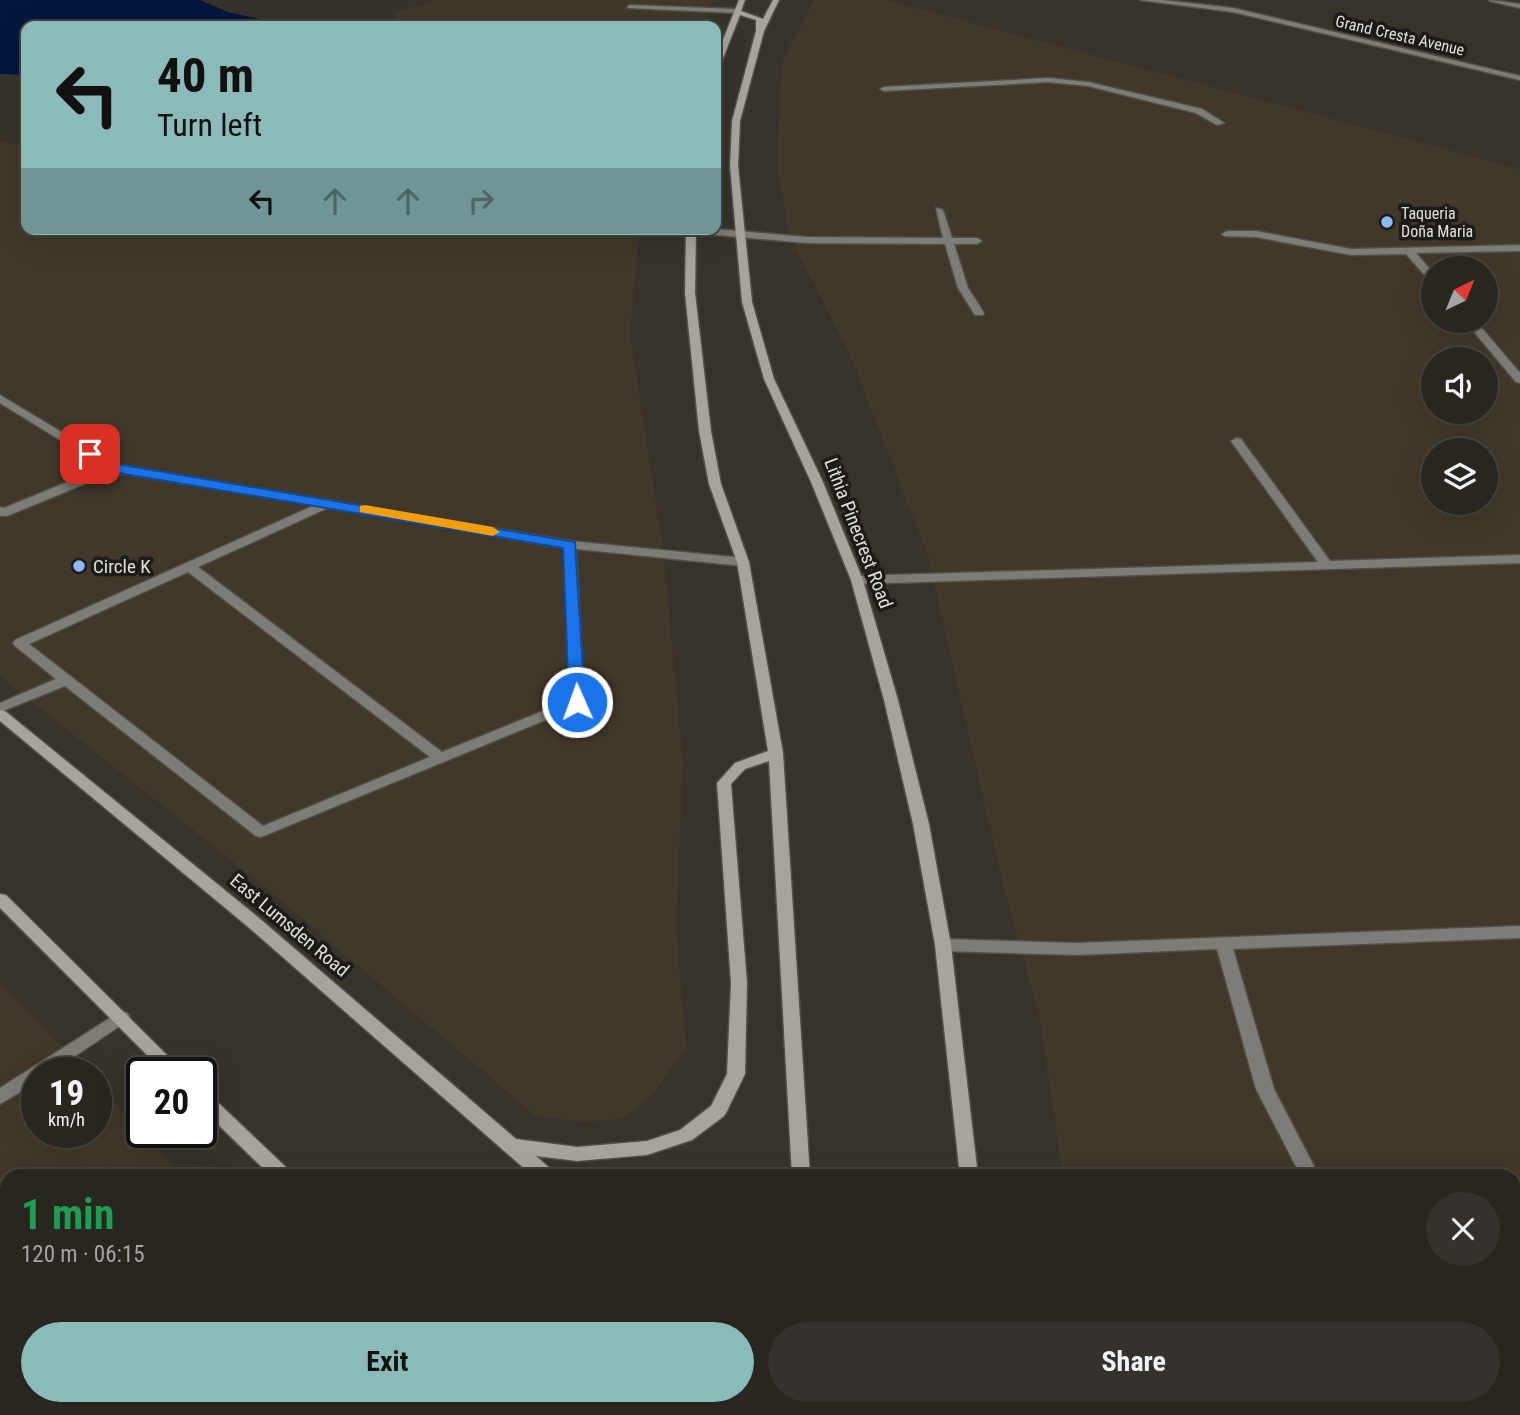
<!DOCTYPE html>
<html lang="en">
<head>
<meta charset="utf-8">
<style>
	:root { --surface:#292620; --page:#35322d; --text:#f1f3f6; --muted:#a5a5a5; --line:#45433e; --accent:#8bbbb9 }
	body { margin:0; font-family:"Roboto Condensed",sans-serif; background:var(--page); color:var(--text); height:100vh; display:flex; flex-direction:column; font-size:26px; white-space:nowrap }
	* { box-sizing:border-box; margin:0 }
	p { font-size:23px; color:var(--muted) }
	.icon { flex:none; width:38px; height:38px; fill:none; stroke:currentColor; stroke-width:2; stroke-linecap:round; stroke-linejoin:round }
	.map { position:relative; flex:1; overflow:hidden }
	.details { position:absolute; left:0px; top:1169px; width:1521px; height:247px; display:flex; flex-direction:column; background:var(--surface); border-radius:21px 21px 0 0; box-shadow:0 7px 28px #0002,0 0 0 2px var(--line) }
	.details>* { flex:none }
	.banner { position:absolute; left:21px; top:21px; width:700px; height:214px; border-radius:14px; box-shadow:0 7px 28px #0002,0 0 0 2px var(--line); background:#8bbbb9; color:#111; overflow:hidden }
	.needle { width:46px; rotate:43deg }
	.tools { position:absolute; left:1421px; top:256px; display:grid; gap:14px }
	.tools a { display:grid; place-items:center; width:77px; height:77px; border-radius:50%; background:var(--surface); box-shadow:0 7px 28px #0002,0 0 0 2px var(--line); font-size:35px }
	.speed { position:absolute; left:21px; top:1057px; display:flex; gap:14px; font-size:35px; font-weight:700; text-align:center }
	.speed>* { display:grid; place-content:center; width:91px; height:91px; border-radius:50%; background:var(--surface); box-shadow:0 7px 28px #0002,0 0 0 2px var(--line); line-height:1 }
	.speed small { font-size:18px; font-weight:400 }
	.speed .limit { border:4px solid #111; border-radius:10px; background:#fff; color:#111 }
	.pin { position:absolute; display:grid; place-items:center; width:60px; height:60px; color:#fff; margin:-30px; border-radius:14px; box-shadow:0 4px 10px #0006 }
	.me { position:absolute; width:77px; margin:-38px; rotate:358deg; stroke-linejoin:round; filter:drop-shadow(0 0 5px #0008) }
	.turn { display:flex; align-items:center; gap:24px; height:147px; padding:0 21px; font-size:32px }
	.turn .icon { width:91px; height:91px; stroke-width:2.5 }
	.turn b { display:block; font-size:49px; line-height:60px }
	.lanes { display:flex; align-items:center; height:66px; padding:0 21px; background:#0003; justify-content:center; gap:35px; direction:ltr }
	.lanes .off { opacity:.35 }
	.round { display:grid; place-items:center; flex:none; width:74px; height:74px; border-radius:37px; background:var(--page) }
	.headline { display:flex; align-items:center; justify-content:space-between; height:119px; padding:0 21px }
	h1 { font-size:42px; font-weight:700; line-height:52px; color:#1e9e55 }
	.primary-button { display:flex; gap:14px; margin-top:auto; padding:14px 21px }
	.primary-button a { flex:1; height:80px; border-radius:42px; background:var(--accent); color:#111; font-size:28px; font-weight:700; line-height:80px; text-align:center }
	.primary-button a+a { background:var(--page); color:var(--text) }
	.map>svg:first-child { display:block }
	.built { fill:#40382a; fill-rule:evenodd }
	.water { fill:#01173c }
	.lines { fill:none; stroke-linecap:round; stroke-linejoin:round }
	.service-casing { stroke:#524f47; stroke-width:3 }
	.minor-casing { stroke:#524f47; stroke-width:3 }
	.secondary-casing { stroke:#524f47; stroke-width:3 }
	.service { fill:#7e7c77; fill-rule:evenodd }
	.minor { fill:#7e7c77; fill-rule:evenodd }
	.secondary { fill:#a8a49d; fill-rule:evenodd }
	.route { fill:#1a73e8; stroke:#114b97; stroke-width:2 }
	.slow { fill:#f59e0b }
	.poi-dot { fill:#8cb9fc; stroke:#1d1b17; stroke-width:2.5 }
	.labels { text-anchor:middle; stroke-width:7; stroke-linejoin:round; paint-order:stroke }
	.far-street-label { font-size:16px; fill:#e1dfd9; stroke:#1d1b17 }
	.far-poi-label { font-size:16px; fill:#e1dfd9; stroke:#1d1b17; text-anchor:start }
	.street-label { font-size:19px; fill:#e1dfd9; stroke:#1d1b17 }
	.poi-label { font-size:19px; fill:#e1dfd9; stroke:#1d1b17; text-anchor:start }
</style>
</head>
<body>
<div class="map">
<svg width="1520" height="1415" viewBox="0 0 1520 1415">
	<rect width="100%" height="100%" fill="#37332b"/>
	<!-- built -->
	<path class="built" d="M 438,0 L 714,0 L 701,26 L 394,26 L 397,12 Z
		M 814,0 L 886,0 L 1520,169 L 1520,1415 L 1088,1415 L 1088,1409 L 1514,1409 L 1514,1176 L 1063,1176 L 1040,1020 L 1002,881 L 927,553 L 849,352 L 789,236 L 777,166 L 782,62 ZM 1433,268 L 1486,268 L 1486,320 L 1433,320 ZM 1433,359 L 1486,359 L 1486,411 L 1433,411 ZM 1433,450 L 1486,450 L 1486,502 L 1433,502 Z
		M 0,142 L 26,146 L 26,229 L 639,229 L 630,334 L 663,549 L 683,762 L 676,924 L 686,1048 L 646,1103 L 620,1119 L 586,1122 L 536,1116 L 266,888 L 0,676 Z
		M 0,983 L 86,1073 L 37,1073 L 37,1132 L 96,1132 L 96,1084 L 185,1176 L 7,1176 L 7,1409 L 407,1409 L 413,1415 L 0,1415 Z"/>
	<!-- water -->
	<path class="water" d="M 0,0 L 200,0 L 228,12 L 292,26 L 26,26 L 26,75 L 3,74 L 0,74 Z"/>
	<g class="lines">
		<defs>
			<path id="service" d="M 1489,0 L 1520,4 L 1520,8 L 1490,1 Z
				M 629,5 L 736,9 L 739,11 L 736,13 L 627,8 Z
				M 1048,78 L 1088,82 L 1202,109 L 1224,123 L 1217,125 L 1196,113 L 1088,86 L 1048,82 L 884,91 L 880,89 L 884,87 Z
				M 936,208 L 943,210 L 952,238 L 977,238 L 982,241 L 977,244 L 954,244 L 968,288 L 984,313 L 983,315 L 975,315 L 958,288 L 945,244 L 806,243 L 683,232 L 679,229 L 716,229 L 806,237 L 943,238 Z
				M 1227,231 L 1256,231 L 1351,249 L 1520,245 L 1520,251 L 1416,253 L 1433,273 L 1433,282 L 1430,281 L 1406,254 L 1351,255 L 1256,237 L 1224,236 L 1222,234 Z
				M 1464,320 L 1475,320 L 1520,373 L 1520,383 L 1516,382 Z
				M 0,395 L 116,465 L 570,541 L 743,558 L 749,562 L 743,566 L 576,549 L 584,702 L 582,705 L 261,837 L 256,836 L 65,686 L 0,712 L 0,703 L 56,679 L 15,646 L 13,643 L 15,640 L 315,505 L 114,472 L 7,516 L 0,516 L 0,507 L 4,508 L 104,467 L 0,403 ZM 330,507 L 564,548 L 570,700 L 442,752 L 198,567 ZM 188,572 L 430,757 L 263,826 L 29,644 Z
				M 1237,438 L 1241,439 L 1330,561 L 1520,555 L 1520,563 L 857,584 L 851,580 L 857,576 L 1318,562 L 1231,441 Z
				M 1520,926 L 1520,938 L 1233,949 L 1274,1089 L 1319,1176 L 1301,1176 L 1256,1089 L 1217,949 L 1077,955 L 943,951 L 937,949 L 935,945 L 937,941 L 943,939 L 1077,943 Z
				M 121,1011 L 127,1013 L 130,1017 L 127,1021 L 50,1073 L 37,1073 L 37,1082 L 0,1104 L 0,1088 Z
				M 0,1269 L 7,1271 L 7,1293 L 0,1291 Z
				M 7,1309 L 7,1329 L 0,1332 L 0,1312 Z
				M 1514,1365 L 1520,1367 L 1520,1387 L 1514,1385 Z
				M 104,1409 L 129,1409 L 132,1415 L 107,1415 Z"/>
			<path id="minor" d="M 1140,0 L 1162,0 L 1233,8 L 1520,76 L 1520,80 L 1233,12 Z"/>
			<path id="secondary" d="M 739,0 L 745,0 L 741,11 L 763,19 L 773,0 L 779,0 L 764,31 L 740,121 L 738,166 L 752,302 L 774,379 L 823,482 L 863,580 L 898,700 L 929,824 L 951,945 L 978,1176 L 960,1176 L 935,945 L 913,824 L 884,700 L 851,580 L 811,482 L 764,379 L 742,302 L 730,166 L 732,121 L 756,31 L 756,20 L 740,15 L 720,66 L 716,68 L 716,57 Z
				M 686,229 L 696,229 L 695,293 L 711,431 L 721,484 L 749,562 L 783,753 L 810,1176 L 792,1176 L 769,761 L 745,769 L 731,784 L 747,983 L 745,1074 L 727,1111 L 724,1116 L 692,1140 L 647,1155 L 577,1161 L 536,1156 L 553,1171 L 555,1176 L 533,1176 L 247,926 L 0,721 L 0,710 L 5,711 L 259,918 L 516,1139 L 577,1147 L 647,1141 L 680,1130 L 711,1106 L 727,1074 L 731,983 L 717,783 L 735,763 L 768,751 L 737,562 L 709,484 L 699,431 L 685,293 Z
				M 0,894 L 6,895 L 185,1073 L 165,1073 L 0,908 Z
				M 201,1090 L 207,1092 L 290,1171 L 292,1176 L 271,1176 L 201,1108 Z
				M 537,1409 L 563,1409 L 566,1415 L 540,1415 Z
				M 805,1409 L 832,1409 L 835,1415 L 808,1415 Z
				M 975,1409 L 995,1409 L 996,1415 L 974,1415 Z"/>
		</defs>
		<!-- service casing -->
		<use href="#service" class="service-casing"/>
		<!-- minor casing -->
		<use href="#minor" class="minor-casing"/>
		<!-- secondary casing -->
		<use href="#secondary" class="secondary-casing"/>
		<!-- service -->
		<use href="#service" class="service"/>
		<!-- minor -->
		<use href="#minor" class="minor"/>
		<!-- secondary -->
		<use href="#secondary" class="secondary"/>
	</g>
	<!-- route -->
	<path class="route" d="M 86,451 L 95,451 L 117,464 L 575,542 L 585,702 L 577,707 L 569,702 L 563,548 L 113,472 L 86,457 Z"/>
	<!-- slow -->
	<path class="slow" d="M 365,505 L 493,527 L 500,532 L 493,536 L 360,512 L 360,506 Z"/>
	<!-- markers -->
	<g class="poi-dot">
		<circle cx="1387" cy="222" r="7"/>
		<circle cx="79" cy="566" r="7"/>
	</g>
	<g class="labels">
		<!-- far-street labels -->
		<g class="far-street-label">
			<text transform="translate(1400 35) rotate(13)" y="6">Grand Cresta Avenue</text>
		</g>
		<!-- far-poi labels -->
		<g class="far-poi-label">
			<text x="1401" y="219">Taqueria<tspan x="1401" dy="18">Doña Maria</tspan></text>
		</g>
		<!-- street labels -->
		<g class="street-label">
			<text transform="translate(859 533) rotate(69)" y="7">Lithia Pinecrest Road</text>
			<text transform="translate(290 925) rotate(40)" y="7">East Lumsden Road</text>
		</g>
		<!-- poi labels -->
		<g class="poi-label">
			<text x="93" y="573">Circle K</text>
		</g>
	</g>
</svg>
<div class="tools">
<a><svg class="needle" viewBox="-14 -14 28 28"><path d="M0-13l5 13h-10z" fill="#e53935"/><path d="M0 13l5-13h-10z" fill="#a5a5a5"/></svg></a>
<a><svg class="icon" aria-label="sound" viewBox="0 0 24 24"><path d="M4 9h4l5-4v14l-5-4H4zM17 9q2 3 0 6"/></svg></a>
<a><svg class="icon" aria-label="layers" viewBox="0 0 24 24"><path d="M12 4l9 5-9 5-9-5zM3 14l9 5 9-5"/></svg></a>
</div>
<div class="speed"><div>19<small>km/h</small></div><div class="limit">20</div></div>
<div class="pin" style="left:90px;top:454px;background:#d93025"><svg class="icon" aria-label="arrive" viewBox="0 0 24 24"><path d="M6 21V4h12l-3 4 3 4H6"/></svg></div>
<svg class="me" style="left:577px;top:702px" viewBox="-20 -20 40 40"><circle r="17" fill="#1a73e8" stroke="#fff" stroke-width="3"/><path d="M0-11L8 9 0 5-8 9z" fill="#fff"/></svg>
<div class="banner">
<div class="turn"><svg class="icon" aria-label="left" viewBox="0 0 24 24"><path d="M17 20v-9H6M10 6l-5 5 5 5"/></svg><div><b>40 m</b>Turn left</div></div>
<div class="lanes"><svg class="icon" aria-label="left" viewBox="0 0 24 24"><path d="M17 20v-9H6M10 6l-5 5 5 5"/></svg><svg class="icon off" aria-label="ahead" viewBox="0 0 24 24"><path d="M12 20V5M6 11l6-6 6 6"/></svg><svg class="icon off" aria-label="ahead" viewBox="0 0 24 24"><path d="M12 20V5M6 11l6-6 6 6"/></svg><svg class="icon off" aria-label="right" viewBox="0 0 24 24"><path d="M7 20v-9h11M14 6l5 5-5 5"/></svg></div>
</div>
<section class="details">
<div class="headline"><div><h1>1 min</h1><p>120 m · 06:15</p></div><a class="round"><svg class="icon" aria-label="close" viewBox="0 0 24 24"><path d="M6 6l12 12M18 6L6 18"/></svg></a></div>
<div class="primary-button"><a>Exit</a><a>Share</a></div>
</section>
</div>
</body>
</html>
